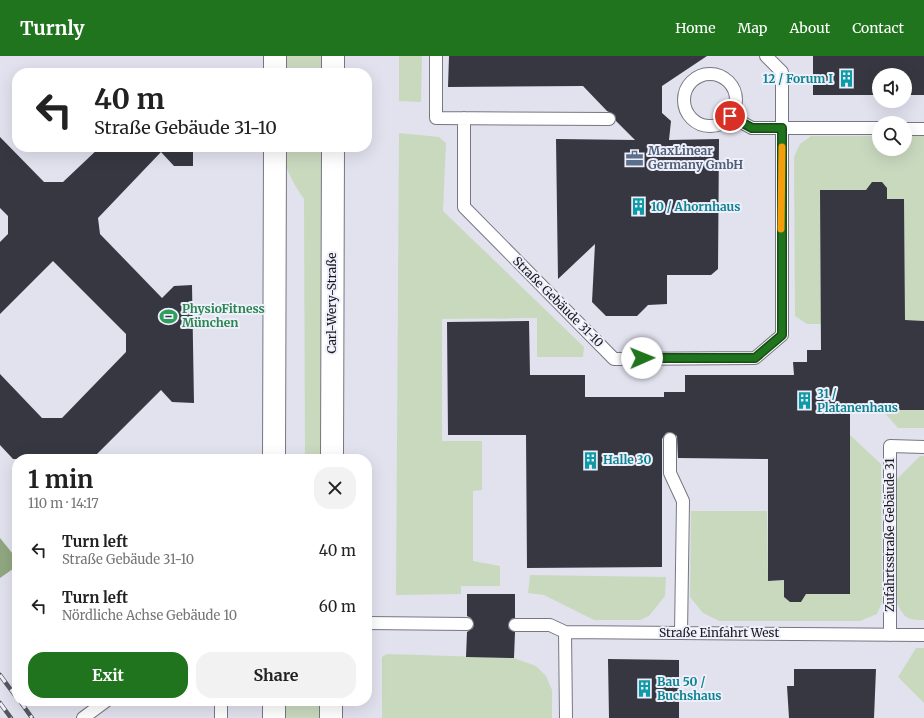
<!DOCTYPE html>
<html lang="en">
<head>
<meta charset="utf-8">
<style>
	:root { --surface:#fff; --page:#f2f2f2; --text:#222; --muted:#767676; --accent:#20741e }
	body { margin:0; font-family:Merriweather,serif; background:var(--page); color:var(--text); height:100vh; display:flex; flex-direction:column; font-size:15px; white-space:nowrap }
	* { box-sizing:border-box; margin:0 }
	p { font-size:13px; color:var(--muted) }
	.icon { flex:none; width:22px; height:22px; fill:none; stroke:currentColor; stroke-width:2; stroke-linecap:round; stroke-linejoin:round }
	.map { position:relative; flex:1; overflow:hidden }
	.panel { position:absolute; left:12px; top:398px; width:360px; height:252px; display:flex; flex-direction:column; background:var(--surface); border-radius:16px; box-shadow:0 4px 16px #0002 }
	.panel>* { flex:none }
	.top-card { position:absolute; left:12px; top:12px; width:360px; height:84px; border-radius:16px; box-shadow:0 4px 16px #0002; background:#fff; color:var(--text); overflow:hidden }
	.fabs { position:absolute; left:872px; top:12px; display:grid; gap:8px }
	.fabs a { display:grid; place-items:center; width:40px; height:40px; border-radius:50%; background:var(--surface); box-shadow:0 4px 16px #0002; font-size:20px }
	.pin { position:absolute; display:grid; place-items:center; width:34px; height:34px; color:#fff; margin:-17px; border:2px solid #fff; border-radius:50%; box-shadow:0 1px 4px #0007 }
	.me { position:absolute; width:44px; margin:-22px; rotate:89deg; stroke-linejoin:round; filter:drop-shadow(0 0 3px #0008) }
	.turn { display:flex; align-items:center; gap:14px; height:84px; padding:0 16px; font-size:18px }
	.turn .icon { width:52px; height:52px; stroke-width:2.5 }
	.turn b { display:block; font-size:28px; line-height:34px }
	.round { display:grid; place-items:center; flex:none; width:42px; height:42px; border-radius:16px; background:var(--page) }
	.overview { display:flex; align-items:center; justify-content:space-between; height:68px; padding:0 16px }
	h1 { font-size:24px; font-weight:700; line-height:30px }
	.cta { display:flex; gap:8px; margin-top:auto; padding:8px 16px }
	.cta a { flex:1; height:46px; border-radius:16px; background:var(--accent); color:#fff; font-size:16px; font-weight:700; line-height:46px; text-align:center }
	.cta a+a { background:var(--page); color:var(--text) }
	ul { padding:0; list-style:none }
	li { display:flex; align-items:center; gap:12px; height:56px; padding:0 16px }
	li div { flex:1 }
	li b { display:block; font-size:15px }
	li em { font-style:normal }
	header { display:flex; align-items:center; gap:24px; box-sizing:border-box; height:56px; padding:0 20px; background:var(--accent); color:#fff }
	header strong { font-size:19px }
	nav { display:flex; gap:22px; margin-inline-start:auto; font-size:14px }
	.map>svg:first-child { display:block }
	.green { fill:#c9d9be }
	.forest { fill:#90a780 }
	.building { fill:#363740 }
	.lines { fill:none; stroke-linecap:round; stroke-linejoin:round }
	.lane-casing { stroke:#767781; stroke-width:14 }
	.secondary-casing { stroke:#767781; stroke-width:24 }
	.lane { stroke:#fff; stroke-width:12 }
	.secondary { stroke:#fff; stroke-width:22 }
	.rail-casing { stroke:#57585e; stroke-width:4.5 }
	.rail { stroke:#eeeffb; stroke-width:3; stroke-dasharray:9; stroke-linecap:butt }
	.route-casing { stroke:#154b14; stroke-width:10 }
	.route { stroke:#20741e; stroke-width:7 }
	.slow { stroke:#f59e0b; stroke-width:7 }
	.labels { text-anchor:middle; stroke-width:4; stroke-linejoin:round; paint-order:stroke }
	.culture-label { font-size:12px; font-weight:bold; fill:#0d838f; stroke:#eeeffb; text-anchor:start }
	.service-label { font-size:12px; font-weight:bold; fill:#4e5e75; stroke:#eeeffb; text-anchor:start }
	.street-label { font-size:12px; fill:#19191d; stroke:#eeeffb }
	.leisure-label { font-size:12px; font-weight:bold; fill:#27864d; stroke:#eeeffb; text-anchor:start }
</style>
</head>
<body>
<header>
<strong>Turnly</strong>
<nav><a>Home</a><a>Map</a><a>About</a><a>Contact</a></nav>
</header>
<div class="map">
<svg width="924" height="662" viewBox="0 0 924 662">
	<rect width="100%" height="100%" fill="#e1e2ee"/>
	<!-- green -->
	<path class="green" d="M 283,0 L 325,0 L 325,17 L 283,17 Z
		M 399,0 L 422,0 L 421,46 L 399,45 Z
		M 399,77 L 439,81 L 446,87 L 443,155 L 584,291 L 583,301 L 537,301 L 537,262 L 442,263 L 442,385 L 482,385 L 482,434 L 473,435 L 473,505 L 500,510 L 500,530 L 461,530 L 461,538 L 396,539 Z
		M 811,80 L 879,80 L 879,93 L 905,93 L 905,80 L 924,80 L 924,265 L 905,264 L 904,144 L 887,143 L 887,132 L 872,127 L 866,134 L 820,134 L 821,268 L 807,268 L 795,260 L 794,101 L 800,88 Z
		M 283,91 L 325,91 L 325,403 L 305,403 L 304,143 C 293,127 283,111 283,91 Z
		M 882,354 L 924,354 L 924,372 L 898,372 Z
		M 850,379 L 881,408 L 882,546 L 877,558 L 860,565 L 719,565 L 703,557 L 690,541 L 691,455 L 767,455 L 768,525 L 784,524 L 784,541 L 790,546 L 801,546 L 806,538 L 850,538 Z
		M 920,400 L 924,400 L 924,564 C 907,564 904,562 897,547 L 897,423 Z
		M 530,519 L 666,521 L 665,540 L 649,560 L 640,564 L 594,564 L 544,539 L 528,537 Z
		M 916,592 L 924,592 L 924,647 L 898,621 Z
		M 387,598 L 514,602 L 536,610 L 546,620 L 552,634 L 552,662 L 382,662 L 382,601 Z
		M 283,645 L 324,645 L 324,662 L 283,662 Z"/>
	<!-- forest -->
	<path class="forest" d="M 0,482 L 17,503 L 17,510 L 0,522 Z"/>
	<!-- building -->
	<path class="building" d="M 449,0 L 707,0 L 662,30 L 662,57 L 671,65 L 669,84 L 719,83 L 718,213 L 711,219 L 667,219 L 667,248 L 648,249 L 637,260 L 606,260 L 592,246 L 595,188 L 558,223 L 556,83 L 635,84 L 616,65 L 615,59 L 607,55 L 583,30 L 448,31 Z
		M 813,0 L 924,0 L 924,39 L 905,39 L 905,19 L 879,19 L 879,39 L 813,39 Z
		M 0,81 L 44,126 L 63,126 L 100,91 L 193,91 L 193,110 L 174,110 L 161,96 L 98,162 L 100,178 L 162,242 L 174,230 L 192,229 L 194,347 L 172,346 L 161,334 L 92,403 L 13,403 L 0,389 L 0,318 L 42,362 L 62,362 L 126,296 L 126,278 L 53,205 L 0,258 L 0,186 L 8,178 L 8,160 L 0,152 Z
		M 872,126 L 882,126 L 887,132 L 887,143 L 904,143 L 905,264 L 924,265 L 924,354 L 850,354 L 850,538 L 806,538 L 801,546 L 790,546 L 784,541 L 784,524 L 768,525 L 768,403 L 678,402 L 677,380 L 670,376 L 666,377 L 662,383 L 662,511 L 527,512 L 526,379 L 448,379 L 447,266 L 529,265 L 530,319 L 585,319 L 585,341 L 664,341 L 664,336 L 685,336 L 685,319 L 794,319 L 793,306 L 807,306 L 807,294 L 821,294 L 820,134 L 866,134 Z
		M 467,538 L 515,538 L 515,562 L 511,563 L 508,569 L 509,573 L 515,576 L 514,602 L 466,601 L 467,576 L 473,572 L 474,568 L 471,562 L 467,560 Z
		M 608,603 L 679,604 L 679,662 L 609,662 Z
		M 794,613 L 876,613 L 874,662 L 789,662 L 787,630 L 794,630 Z"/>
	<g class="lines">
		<defs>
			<path id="lane" d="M 436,0 L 436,62 L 609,63
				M684 44a26 26 0 1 1 52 0a26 26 0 1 1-52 0Z
				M 730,60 L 752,72 L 879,72
				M 464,62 L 464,151 L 614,303 L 755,302 L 782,279 L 782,16 L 766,0
				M 905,73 L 924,73
				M 670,383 L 670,417 L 683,445 L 681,577
				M 367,567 L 467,568
				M 515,569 L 550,569 L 565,576 L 924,579
				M 565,576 L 566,662
				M 890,579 L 890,390 L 924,391
				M 221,645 L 221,662
				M 83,662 L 106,645"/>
			<path id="secondary" d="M 275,17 L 275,0
				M 333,17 L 333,0
				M 274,403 L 275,91
				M 332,403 L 333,91
				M 274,662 L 274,645
				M 331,662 L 331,645"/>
		</defs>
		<!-- lane casing -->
		<use href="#lane" class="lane-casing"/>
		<!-- secondary casing -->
		<use href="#secondary" class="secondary-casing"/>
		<!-- lane -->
		<use href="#lane" class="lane"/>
		<!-- secondary -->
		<use href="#secondary" class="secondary"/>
		<defs>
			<path id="rail" d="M 0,619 L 17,642
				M 20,645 L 32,662
				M 0,647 L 11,662"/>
		</defs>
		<!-- rail casing -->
		<use href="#rail" class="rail-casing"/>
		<!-- rail -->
		<use href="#rail" class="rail"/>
	</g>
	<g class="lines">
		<defs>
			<path id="route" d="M 642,302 L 755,302 L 782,279 L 782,72 L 752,72 L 730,60"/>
		</defs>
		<!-- route casing -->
		<use href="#route" class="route-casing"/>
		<!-- route -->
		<use href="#route" class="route"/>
		<!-- slow -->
		<path class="slow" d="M 781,173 L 782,91"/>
	</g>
	<!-- icons -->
	<defs>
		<symbol id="building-bare" viewBox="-9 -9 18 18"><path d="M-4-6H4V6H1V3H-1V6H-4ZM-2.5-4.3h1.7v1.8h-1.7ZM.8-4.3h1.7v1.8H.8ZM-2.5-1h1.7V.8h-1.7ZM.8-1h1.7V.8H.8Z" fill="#0f9aa8" stroke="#eeeffb" stroke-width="2.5" paint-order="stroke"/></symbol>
		<symbol id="office-bare" viewBox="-9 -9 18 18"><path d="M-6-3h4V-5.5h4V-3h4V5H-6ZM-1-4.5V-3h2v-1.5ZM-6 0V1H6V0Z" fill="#5c6f8a" stroke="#eeeffb" stroke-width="2.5" paint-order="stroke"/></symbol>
		<symbol id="stadium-bare" viewBox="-9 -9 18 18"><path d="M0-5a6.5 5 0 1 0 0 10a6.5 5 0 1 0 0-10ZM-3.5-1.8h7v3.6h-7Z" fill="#2e9e5b" stroke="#eeeffb" stroke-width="2.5" paint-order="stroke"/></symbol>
	</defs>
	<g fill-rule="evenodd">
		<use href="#building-bare" x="834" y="10" width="25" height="25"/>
		<use href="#office-bare" x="622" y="90" width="25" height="25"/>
		<use href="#building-bare" x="626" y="138" width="25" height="25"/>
		<use href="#stadium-bare" x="156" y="248" width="25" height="25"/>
		<use href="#building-bare" x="792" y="332" width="25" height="25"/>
		<use href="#building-bare" x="578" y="392" width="25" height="25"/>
		<use href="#building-bare" x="632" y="620" width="25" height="25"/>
	</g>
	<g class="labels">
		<!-- culture labels -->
		<g class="culture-label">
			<text x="833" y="27" text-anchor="end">12 / Forum I</text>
			<text x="651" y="155">10 / Ahornhaus</text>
			<text x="817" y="342">31 /<tspan x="817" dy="14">Platanenhaus</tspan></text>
			<text x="603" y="408">Halle 30</text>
			<text x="657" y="630">Bau 50 /<tspan x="657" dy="14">Buchshaus</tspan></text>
		</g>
		<!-- service labels -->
		<g class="service-label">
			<text x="648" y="99">MaxLinear<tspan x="648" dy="14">Germany GmbH</tspan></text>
		</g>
		<!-- street labels -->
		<g class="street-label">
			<text transform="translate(558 246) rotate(45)" y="4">Straße Gebäude 31-10</text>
			<text transform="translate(332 247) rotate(-90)" y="4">Carl-Wery-Straße</text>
			<text transform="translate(890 479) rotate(-90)" y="4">Zufahrtsstraße Gebäude 31</text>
			<text x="719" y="581">Straße Einfahrt West</text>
		</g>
		<!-- leisure labels -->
		<g class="leisure-label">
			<text x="182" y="257">PhysioFitness<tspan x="182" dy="14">München</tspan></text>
		</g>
	</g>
</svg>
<div class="fabs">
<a><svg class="icon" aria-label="sound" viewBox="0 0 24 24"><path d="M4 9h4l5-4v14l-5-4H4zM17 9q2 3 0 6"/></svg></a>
<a><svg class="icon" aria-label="search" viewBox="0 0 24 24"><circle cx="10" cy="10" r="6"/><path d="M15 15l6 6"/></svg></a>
</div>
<div class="pin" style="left:730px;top:60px;background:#d93025"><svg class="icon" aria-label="arrive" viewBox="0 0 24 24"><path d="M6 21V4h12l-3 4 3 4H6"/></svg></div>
<svg class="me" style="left:642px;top:302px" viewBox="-20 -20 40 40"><circle r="19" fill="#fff"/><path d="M0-13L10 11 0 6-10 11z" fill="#20741e"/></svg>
<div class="top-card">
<div class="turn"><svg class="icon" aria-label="left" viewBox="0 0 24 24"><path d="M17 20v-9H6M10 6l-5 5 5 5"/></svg><div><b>40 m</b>Straße Gebäude 31-10</div></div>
</div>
<section class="panel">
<div class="overview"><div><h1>1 min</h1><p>110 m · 14:17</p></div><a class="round"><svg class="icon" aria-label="close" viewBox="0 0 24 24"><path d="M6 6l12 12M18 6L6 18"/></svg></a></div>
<ul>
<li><svg class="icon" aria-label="left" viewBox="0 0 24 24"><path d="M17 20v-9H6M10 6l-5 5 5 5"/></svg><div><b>Turn left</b><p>Straße Gebäude 31-10</p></div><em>40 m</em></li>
<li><svg class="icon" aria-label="left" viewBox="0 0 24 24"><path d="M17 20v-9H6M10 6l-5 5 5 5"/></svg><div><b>Turn left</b><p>Nördliche Achse Gebäude 10</p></div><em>60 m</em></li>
</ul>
<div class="cta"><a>Exit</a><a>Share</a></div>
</section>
</div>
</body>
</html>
